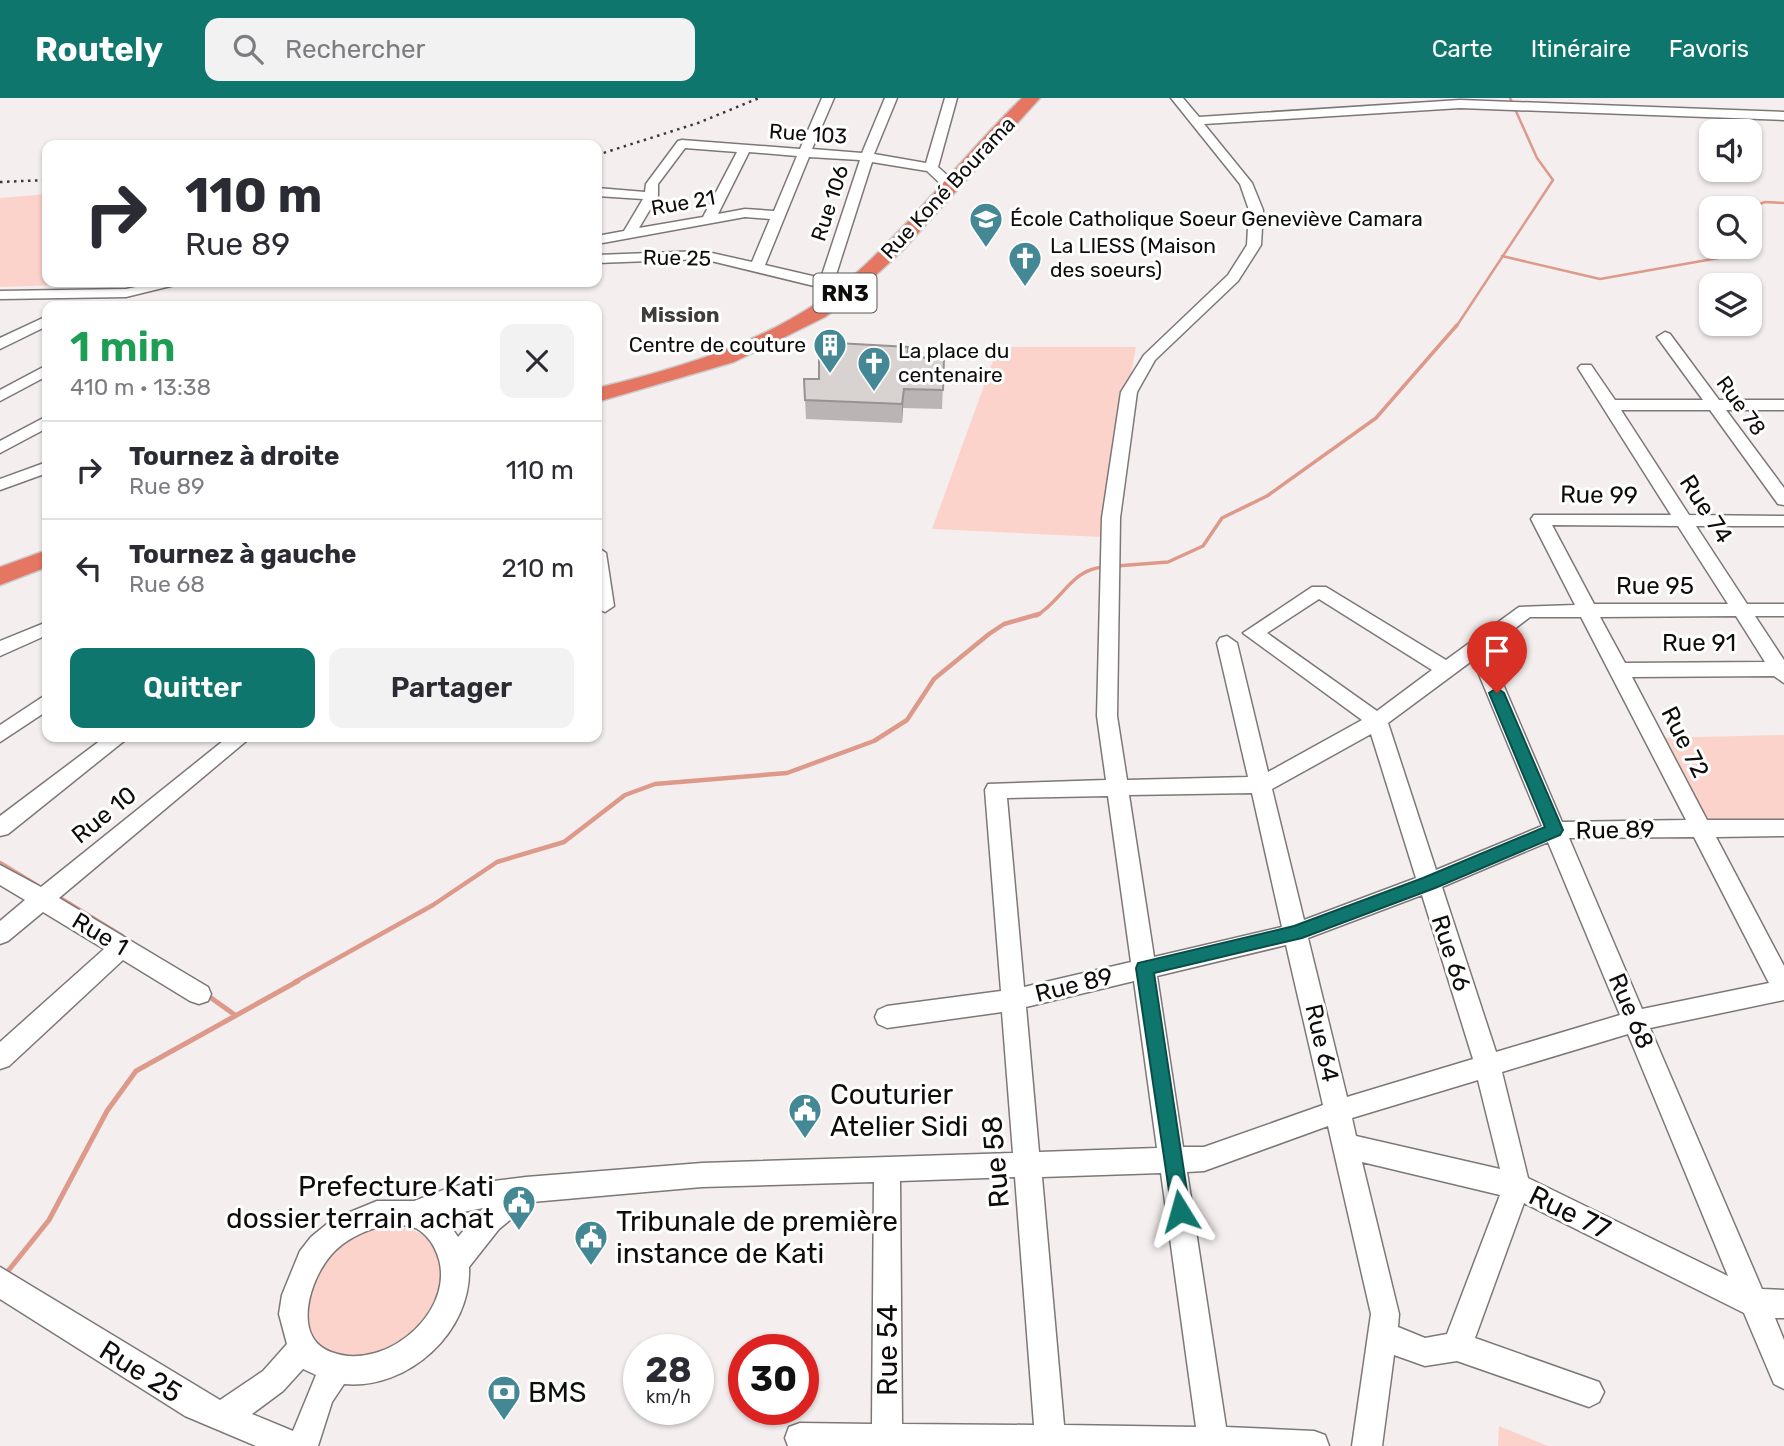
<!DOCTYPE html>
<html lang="fr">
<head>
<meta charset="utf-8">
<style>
	:root { --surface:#fff; --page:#f2f2f3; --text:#2b2b33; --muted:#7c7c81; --line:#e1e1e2; --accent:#0f766e }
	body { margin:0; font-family:Rubik,sans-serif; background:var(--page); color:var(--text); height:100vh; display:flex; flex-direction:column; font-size:26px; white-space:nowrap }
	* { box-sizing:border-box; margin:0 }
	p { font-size:23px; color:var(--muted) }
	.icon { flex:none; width:38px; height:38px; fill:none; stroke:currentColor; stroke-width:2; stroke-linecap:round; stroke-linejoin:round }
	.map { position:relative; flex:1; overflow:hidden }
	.side { position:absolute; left:42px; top:203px; width:560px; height:441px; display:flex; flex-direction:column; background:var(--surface); border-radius:14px; box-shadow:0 2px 5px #0004 }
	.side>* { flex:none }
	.hud { position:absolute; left:42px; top:42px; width:560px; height:147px; border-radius:14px; box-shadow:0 2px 5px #0004; background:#fff; color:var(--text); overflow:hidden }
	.buttons { position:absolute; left:1699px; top:21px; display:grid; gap:14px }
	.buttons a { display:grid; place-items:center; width:63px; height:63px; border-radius:14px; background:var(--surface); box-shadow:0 2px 5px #0004; font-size:35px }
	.speed { position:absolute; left:623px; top:1236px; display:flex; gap:14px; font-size:35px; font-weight:700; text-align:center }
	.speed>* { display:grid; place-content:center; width:91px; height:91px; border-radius:50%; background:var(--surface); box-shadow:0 2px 5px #0004; line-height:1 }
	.speed small { font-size:18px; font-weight:400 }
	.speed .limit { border:10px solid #d22; background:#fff; color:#111 }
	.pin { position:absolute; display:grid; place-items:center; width:60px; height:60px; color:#fff; margin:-72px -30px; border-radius:50% 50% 50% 0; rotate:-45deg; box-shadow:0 0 7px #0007 }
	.pin .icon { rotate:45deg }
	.me { position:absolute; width:77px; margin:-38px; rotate:352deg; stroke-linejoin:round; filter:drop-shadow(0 0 5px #0008) }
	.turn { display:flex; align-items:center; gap:24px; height:147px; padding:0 28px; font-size:32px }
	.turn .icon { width:91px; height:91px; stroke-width:2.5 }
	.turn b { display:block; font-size:49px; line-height:60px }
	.round { display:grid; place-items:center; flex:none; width:74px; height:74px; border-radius:14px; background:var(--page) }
	.headline { display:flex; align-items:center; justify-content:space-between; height:119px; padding:0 28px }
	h1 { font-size:42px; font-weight:600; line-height:52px; color:#1e9e55 }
	.cta { display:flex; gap:14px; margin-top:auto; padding:14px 28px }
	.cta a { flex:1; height:80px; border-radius:14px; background:var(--accent); color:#fff; font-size:28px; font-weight:600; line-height:80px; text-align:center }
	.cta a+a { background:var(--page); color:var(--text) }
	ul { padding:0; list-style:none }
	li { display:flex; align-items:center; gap:21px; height:98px; padding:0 28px; border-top:2px solid var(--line) }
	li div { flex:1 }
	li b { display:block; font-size:26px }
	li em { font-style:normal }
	header { display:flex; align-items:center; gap:42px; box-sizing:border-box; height:98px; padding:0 35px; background:var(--accent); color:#fff }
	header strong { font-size:33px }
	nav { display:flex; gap:38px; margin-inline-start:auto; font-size:24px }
	.search { width:490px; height:63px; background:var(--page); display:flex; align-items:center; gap:18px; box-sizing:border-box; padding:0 24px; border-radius:14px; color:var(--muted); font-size:26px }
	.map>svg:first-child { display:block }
	.green { fill:#fbd3ca }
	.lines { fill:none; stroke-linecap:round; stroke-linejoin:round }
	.stream-far3 { stroke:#dd998a; stroke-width:2.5 }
	.stream-far2 { stroke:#dd998a; stroke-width:3.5 }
	.stream-far1 { stroke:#dd998a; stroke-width:4.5 }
	.stream { stroke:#dd998a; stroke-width:5 }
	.minor-casing { stroke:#7d7877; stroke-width:3 }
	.highway-casing { stroke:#cacaca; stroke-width:3 }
	.minor { fill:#fff; fill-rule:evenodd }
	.highway { fill:#e57762; fill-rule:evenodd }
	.rail { stroke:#3b3938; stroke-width:2.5; stroke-dasharray:2.5 4.5; stroke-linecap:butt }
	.wall { fill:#bab5b4 }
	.shaded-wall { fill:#979392 }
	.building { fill:#d8d2d1; stroke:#979392; stroke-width:2 }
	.route { fill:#0f766e; stroke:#0a4d48; stroke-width:2 }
	.labels { text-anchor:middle; stroke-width:6; stroke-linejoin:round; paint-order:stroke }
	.far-street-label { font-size:21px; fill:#0f0d0c; stroke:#fff }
	.far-poi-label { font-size:21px; fill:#0f0d0c; stroke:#fff; text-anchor:start }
	.far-neighbourhood-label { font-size:21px; font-weight:bold; fill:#403c3b; stroke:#fff }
	.shield { fill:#fff; stroke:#575655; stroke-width:2 }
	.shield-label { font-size:23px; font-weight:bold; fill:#0f0d0c }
	.street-label { font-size:24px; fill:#0f0d0c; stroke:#fff }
	.near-poi-label { font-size:28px; fill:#0f0d0c; stroke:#fff; text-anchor:start }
	.near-street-label { font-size:28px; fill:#0f0d0c; stroke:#fff }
</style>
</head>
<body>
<header>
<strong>Routely</strong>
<div class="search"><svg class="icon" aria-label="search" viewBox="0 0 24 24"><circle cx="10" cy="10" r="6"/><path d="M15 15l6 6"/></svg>Rechercher</div>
<nav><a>Carte</a><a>Itinéraire</a><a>Favoris</a></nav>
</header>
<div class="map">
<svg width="1784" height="1348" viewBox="0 0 1784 1348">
	<rect width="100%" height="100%" fill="#f4efee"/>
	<!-- green -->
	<path class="green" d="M 47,96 L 47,184 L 144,184 L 0,189 L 0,100 Z
		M 998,249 L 1136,249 L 1101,439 L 932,431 Z
		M 1784,637 L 1784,731 L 1709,733 L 1657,640 Z
		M 387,1128 C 413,1128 445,1141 445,1171 C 445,1184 441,1198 440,1211 L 379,1263 L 323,1255 C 318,1249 310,1241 307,1233 C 303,1218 305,1204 311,1190 C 327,1153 347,1135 387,1128 Z
		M 1499,1328 L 1548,1348 L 1498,1348 Z"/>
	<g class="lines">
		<!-- stream-far3 -->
		<path class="stream-far3" d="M 1749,110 L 1765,104 L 1784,105
			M 1502,158 L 1600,181 L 1724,159 L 1730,149
			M 1456,229 L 1553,82 L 1537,60 L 1510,0"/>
		<!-- stream-far2 -->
		<path class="stream-far2" d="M 1116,468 L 1168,464 L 1203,448 L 1222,420 L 1267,398 L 1376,320 L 1457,227
			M 1036,518 C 1062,503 1071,471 1104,469"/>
		<!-- stream-far1 -->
		<path class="stream-far1" d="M 0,765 L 38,788
			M 55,797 L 122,838
			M 295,884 L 433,807 L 497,764 L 564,744 L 625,697 L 655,686 L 787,675 L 874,643 L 907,622 L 934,581 L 989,536 L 1004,526 L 1039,516"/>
		<!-- stream -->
		<path class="stream" d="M 207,897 L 235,917
			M 0,1183 L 49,1122 L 107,1013 L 136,973 L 298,883"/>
		<defs>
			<path id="minor" d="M 822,0 L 834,0 L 812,51 L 862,55 L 885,0 L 897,0 L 874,56 L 926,65 L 945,0 L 957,0 L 938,69 L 955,84 L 955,90 L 945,90 L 927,73 L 872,64 L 834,183 L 851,191 L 851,197 L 703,161 L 597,165 L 597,157 L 703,153 L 752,164 L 770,121 L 745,119 L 597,146 L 597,138 L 624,133 L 643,101 L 597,98 L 597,90 L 645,94 L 646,86 L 678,43 L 682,42 L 800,51 ZM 685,50 L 737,54 L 703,119 L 639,130 L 658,98 L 658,86 ZM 749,54 L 797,58 L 774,113 L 745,111 L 718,116 ZM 809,59 L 860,62 L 821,180 L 765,167 Z
				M 1171,0 L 1183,0 L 1199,19 L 1460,2 L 1784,14 L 1784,22 L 1460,10 L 1204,26 L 1252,85 L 1263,112 L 1261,147 L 1238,183 L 1155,262 L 1137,294 L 1120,420 L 1117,618 L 1127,682 L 1248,679 L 1217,545 L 1220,540 L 1227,538 L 1237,545 L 1268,674 L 1362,622 L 1243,535 L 1312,489 L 1326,489 L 1446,562 L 1519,509 L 1575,507 L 1531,421 L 1534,417 L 1671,417 L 1578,270 L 1581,267 L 1591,267 L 1615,302 L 1703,302 L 1657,239 L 1665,234 L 1670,236 L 1719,302 L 1784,302 L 1784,312 L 1726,312 L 1784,390 L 1784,407 L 1778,406 L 1710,312 L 1621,312 L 1689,417 L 1784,418 L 1784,428 L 1696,428 L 1747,506 L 1784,506 L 1784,518 L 1755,518 L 1784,562 L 1784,585 L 1774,578 L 1632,579 L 1707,722 L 1784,722 L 1784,738 L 1716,739 L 1784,868 L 1784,902 L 1650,930 L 1762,1191 L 1784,1192 L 1784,1220 L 1775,1220 L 1784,1242 L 1784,1291 L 1774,1286 L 1744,1215 L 1524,1105 L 1475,1240 L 1599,1284 L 1604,1294 L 1599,1304 L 1589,1309 L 1457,1263 L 1425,1268 L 1394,1257 L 1382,1348 L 1352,1348 L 1371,1216 L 1328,1028 L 1204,1073 L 1187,1074 L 1226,1329 L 1314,1333 L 1325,1337 L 1329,1348 L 788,1348 L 785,1340 L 789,1329 L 800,1325 L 872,1326 L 874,1084 L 702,1089 L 532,1104 L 499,1131 L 469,1169 C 472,1234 408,1292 344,1286 L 332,1304 L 318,1348 L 256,1348 L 185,1318 L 0,1201 L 0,1169 L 220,1302 L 263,1273 L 287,1246 L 279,1216 L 282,1197 L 300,1153 L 311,1139 L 333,1121 L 377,1103 L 414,1103 L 454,1088 L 526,1079 L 702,1065 L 1013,1055 L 1002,914 L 887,930 L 878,926 L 875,919 L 878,912 L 887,908 L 1001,893 L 985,692 L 988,686 L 1106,682 L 1097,618 L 1102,420 L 1121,294 L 1144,257 L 1228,177 L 1247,147 L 1249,112 L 1240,86 ZM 1552,427 L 1678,428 L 1728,506 L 1594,506 ZM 1319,501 L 1432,572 L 1377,613 L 1267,535 ZM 1736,518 L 1765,564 L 1625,565 L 1600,519 ZM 1530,519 L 1581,519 L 1686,722 L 1562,724 L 1488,551 ZM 1473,562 L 1542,728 L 1436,772 L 1388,625 ZM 1371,636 L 1416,780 L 1304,822 L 1272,691 ZM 1252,695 L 1282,829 L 1154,859 L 1129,697 ZM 1108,698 L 1131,864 L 1024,889 L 1007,700 ZM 1694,739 L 1769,885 L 1642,911 L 1569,740 ZM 1548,744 L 1620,917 L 1496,954 L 1442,789 ZM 1422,797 L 1473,961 L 1347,999 L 1308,840 ZM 1286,847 L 1323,1007 L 1204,1049 L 1183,1049 L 1157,878 ZM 1134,883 L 1157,1050 L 1039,1054 L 1026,909 ZM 1628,936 L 1728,1178 L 1528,1080 L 1502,974 ZM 1478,982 L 1500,1071 L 1356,1038 L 1352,1020 ZM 1362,1064 L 1500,1097 L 1447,1236 L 1425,1240 L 1398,1229 L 1399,1216 ZM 1161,1075 L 1196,1329 L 1064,1327 L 1042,1079 ZM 1015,1079 L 1034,1327 L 902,1326 L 900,1083 ZM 483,1110 L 458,1139 L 444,1118 ZM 386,1127 C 394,1128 404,1126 413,1129 C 422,1132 431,1142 435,1151 C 463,1207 388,1276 331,1254 C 291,1239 310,1181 331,1157 C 345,1141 365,1132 386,1127 ZM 303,1271 L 316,1277 L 293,1333 L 252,1316 L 283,1293 Z
				M 160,184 L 187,184 L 126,199 L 0,201 L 0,193 L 126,191 Z
				M 47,218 L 47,228 L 0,251 L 0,240 Z
				M 47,267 L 47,278 L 0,303 L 0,292 Z
				M 47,318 L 47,330 L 0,355 L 0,343 Z
				M 47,364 L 47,375 L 0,392 L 0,381 Z
				M 597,449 L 606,455 L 614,508 L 605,514 L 597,510 Z
				M 47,524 L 47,537 L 0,558 L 0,543 Z
				M 47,596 L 47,613 L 0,644 L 0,627 Z
				M 105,639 L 129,639 L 8,736 L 0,738 L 0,718 Z
				M 228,639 L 251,639 L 59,800 L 208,889 L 211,896 L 208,903 L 199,906 L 190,903 L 123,862 L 9,968 L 0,971 L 0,944 L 104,851 L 43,814 L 8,843 L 0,846 L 0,823 L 25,802 L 0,787 L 0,767 L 41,789 Z"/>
			<path id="highway" d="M 1022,0 L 1040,0 L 902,153 L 852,199 L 825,219 L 734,264 L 597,304 L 597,290 C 693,267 791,237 865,167 C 921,115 967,53 1022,0 Z
				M 47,452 L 47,469 L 0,487 L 0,469 Z"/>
		</defs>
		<!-- minor casing -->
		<use href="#minor" class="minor-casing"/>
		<!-- highway casing -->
		<use href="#highway" class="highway-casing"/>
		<!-- minor -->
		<use href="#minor" class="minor"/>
		<!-- highway -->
		<use href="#highway" class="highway"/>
		<!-- rail -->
		<path class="rail" d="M 597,57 L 698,25 L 759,0
			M 0,84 L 47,82"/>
	</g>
	<!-- wall -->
	<path class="wall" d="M 908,249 L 908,260 L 944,260 L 942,311 L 903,310 L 902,325 L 806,321 L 804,281 L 819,281 Z"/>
	<!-- shaded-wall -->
	<path class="shaded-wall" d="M 904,291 L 903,310 L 902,325 L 902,306 Z"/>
	<!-- building -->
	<path class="building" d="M 819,244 L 908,249 L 907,259 L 944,260 L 943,292 L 904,291 L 902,306 L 805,302 L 804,281 L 819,281 Z"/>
	<!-- route -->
	<path class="route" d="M 1497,590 L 1504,595 L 1563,732 L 1560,737 L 1435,790 L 1302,840 L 1154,875 L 1190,1113 L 1187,1120 L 1180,1123 L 1173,1120 L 1136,870 L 1138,865 L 1294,828 L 1423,780 L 1545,729 L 1489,595 Z"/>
	<!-- icons -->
	<defs>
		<symbol id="school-pin" viewBox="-11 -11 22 30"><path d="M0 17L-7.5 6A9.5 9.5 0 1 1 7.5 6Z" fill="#448896" stroke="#fff"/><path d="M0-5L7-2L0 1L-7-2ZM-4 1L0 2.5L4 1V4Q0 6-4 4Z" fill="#fff"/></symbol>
		<symbol id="church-pin" viewBox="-11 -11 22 30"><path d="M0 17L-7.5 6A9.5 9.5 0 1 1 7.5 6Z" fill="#448896" stroke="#fff"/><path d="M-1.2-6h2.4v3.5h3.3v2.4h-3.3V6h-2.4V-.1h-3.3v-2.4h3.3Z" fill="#fff"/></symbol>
		<symbol id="building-pin" viewBox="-11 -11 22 30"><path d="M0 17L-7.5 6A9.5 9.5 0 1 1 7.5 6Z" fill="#448896" stroke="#fff"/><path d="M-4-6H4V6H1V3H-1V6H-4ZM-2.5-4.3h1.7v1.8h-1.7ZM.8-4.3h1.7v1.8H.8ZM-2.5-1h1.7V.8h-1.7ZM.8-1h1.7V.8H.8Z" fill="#fff"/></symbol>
		<symbol id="civic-pin" viewBox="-11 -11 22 30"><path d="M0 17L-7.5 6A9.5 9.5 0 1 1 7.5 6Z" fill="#448896" stroke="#fff"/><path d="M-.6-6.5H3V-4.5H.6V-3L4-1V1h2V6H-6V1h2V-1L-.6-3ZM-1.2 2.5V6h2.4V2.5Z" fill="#fff"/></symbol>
		<symbol id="bank-pin" viewBox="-11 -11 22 30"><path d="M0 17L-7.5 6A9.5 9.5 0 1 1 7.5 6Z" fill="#448896" stroke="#fff"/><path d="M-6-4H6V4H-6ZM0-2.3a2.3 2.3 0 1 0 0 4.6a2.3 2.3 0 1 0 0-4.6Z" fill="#fff"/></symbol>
	</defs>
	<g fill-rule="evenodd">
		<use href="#school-pin" x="967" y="102" width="38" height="52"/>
		<use href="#church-pin" x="1006" y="141" width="38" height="52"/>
		<use href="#building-pin" x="811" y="228" width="38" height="52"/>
		<use href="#church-pin" x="855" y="246" width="38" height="52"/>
		<use href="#civic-pin" x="786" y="993" width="38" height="52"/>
		<use href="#civic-pin" x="500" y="1085" width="38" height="52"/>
		<use href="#civic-pin" x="572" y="1120" width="38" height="52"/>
		<use href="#bank-pin" x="485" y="1275" width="38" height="52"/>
	</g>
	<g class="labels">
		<!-- far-street labels -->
		<g class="far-street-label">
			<text transform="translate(808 36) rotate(4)" y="7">Rue 103</text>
			<text transform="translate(948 90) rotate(-47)" y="7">Rue Koné Bourama</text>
			<text transform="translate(683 105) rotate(-10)" y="7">Rue 21</text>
			<text transform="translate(830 105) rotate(-72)" y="7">Rue 106</text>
			<text transform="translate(677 160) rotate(1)" y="7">Rue 25</text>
			<text transform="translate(1741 308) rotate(54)" y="7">Rue 78</text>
		</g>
		<!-- far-poi labels -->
		<g class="far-poi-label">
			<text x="1010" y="128">École Catholique Soeur Geneviève Camara</text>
			<text x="1050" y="155">La LIESS (Maison<tspan x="1050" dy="24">des soeurs)</tspan></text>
			<text x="806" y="254" text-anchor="end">Centre de couture</text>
			<text x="898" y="260">La place du<tspan x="898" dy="24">centenaire</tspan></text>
		</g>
		<!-- far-neighbourhood labels -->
		<g class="far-neighbourhood-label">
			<text x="680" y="224">Mission</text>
		</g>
		<!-- shield labels -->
		<rect class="shield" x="813.5" y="175.5" width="63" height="39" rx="5"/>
		<g class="shield-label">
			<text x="845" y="203">RN3</text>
		</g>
		<!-- street labels -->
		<g class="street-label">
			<text transform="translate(1599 397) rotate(1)" y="8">Rue 99</text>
			<text transform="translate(1706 411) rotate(57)" y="8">Rue 74</text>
			<text x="1655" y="496">Rue 95</text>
			<text x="1699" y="553">Rue 91</text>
			<text transform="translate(1685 644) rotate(63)" y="8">Rue 72</text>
			<text transform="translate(104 717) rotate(-39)" y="8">Rue 10</text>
			<text transform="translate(1615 732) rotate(-1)" y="8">Rue 89</text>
			<text transform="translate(100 836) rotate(31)" y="8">Rue 1</text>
			<text transform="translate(1451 855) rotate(72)" y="8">Rue 66</text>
			<text transform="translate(1074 887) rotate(-14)" y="8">Rue 89</text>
			<text transform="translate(1631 913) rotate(67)" y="8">Rue 68</text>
			<text transform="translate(1322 945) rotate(77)" y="8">Rue 64</text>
		</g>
		<!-- near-poi labels -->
		<g class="near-poi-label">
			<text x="830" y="1006">Couturier<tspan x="830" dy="32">Atelier Sidi</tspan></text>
			<text x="494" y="1098" text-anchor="end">Prefecture Kati<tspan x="494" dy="32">dossier terrain achat</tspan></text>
			<text x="616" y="1133">Tribunale de première<tspan x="616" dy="32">instance de Kati</tspan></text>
			<text x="528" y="1304">BMS</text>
		</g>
		<!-- near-street labels -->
		<g class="near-street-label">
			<text transform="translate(995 1064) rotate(-95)" y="10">Rue 58</text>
			<text transform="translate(1570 1114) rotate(26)" y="10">Rue 77</text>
			<text transform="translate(887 1252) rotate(-90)" y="10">Rue 54</text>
			<text transform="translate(141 1273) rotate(32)" y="10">Rue 25</text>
		</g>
	</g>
</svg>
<div class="buttons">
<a><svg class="icon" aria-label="sound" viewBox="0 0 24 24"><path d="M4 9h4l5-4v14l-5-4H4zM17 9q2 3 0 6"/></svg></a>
<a><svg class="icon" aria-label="search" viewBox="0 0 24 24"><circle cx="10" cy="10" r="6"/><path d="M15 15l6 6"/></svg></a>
<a><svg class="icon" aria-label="layers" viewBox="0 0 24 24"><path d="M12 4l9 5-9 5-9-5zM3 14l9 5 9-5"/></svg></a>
</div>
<div class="speed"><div>28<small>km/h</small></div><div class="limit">30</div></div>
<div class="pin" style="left:1497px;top:595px;background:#d93025"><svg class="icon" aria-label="arrive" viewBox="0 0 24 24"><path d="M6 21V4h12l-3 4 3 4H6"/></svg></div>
<svg class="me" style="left:1180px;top:1113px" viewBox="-20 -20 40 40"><path d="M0-17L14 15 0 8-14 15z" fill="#0f766e" stroke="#fff" stroke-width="4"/></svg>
<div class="hud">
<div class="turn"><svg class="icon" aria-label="right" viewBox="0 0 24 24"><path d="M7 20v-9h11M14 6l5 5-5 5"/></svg><div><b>110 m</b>Rue 89</div></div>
</div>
<section class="side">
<div class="headline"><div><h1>1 min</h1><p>410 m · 13:38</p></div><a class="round"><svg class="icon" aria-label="close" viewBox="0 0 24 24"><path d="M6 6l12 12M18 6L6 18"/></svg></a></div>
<ul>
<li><svg class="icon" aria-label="right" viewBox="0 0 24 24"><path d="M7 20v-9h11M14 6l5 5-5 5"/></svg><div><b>Tournez à droite</b><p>Rue 89</p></div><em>110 m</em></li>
<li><svg class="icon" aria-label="left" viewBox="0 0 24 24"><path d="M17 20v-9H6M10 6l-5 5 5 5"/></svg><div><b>Tournez à gauche</b><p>Rue 68</p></div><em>210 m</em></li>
</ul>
<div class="cta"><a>Quitter</a><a>Partager</a></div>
</section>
</div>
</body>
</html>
